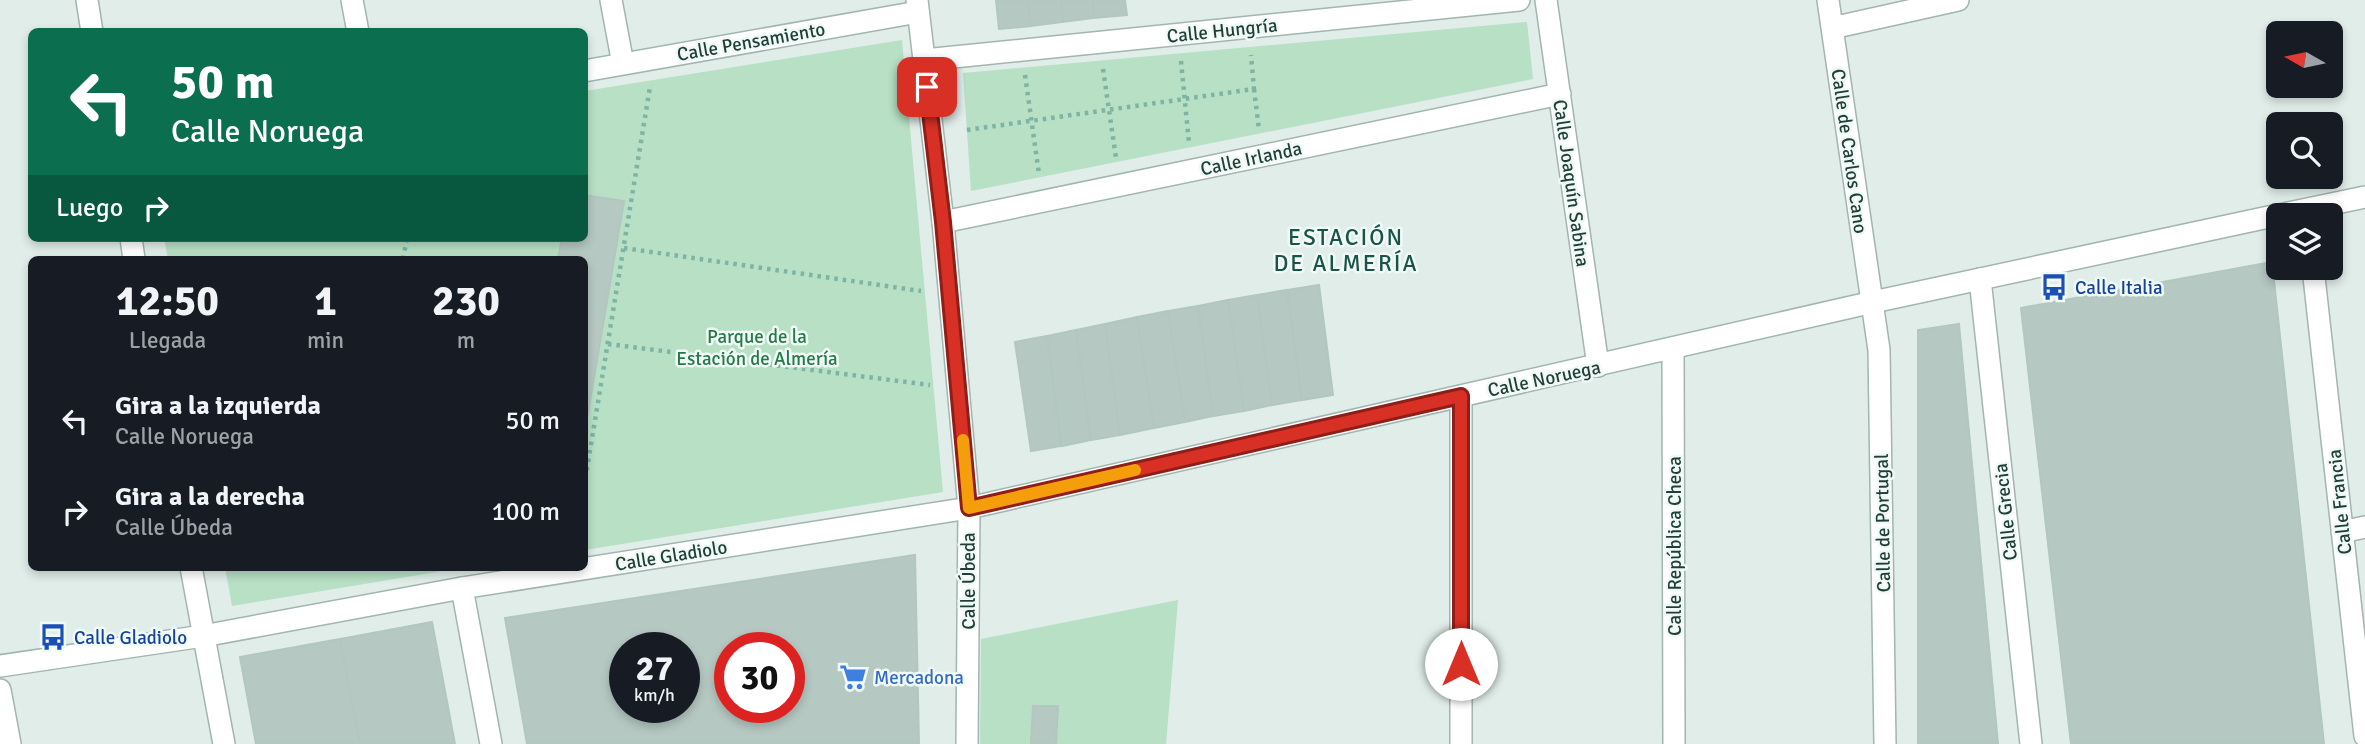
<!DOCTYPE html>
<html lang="es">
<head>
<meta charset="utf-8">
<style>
	:root { --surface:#171b24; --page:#242831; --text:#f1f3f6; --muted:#9ea1a6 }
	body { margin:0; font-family:Signika,sans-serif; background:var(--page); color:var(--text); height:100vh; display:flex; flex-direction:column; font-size:26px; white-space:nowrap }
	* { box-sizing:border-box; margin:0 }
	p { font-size:23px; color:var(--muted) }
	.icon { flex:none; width:38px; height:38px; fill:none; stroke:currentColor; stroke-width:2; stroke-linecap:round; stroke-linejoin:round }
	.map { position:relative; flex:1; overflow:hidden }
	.details { position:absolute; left:28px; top:256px; width:560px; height:315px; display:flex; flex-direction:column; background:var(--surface); border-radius:10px; box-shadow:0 4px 10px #0003 }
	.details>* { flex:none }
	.banner { position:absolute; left:28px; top:28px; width:560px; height:214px; border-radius:10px; box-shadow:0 4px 10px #0003; background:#0b6e4f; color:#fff; overflow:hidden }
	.needle { width:46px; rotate:279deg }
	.fabs { position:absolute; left:2266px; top:21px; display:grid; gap:14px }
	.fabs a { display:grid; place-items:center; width:77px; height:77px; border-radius:10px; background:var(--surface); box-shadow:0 4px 10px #0003; font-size:35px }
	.speed { position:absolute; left:609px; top:632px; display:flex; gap:14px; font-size:35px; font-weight:700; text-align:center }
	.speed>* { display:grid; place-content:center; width:91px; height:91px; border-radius:50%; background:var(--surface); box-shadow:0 4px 10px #0003; line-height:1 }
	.speed small { font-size:18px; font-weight:400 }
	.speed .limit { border:10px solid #d22; background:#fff; color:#111 }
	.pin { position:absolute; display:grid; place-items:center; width:60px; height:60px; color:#fff; margin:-30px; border-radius:14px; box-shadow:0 4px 10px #0006 }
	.me { position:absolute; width:77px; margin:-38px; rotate:0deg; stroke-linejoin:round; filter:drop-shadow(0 0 5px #0008) }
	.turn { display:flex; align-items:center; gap:24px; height:147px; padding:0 28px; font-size:32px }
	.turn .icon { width:91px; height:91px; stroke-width:2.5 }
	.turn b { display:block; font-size:49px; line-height:60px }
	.then { display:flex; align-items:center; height:66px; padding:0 28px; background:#0003; gap:14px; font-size:26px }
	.eta { display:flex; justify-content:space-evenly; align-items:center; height:119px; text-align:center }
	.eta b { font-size:42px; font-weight:700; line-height:49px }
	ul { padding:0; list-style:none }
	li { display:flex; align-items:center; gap:21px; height:91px; padding:0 28px }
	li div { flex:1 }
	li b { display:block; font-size:26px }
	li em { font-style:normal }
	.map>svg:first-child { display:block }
	.green { fill:#b7e0c4 }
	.building { fill:#b5c8c1; stroke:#b2c7bf; stroke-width:2; fill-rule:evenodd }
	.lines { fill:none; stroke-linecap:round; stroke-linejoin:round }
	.minor-casing { stroke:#a2b5b0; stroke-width:24 }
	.tertiary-casing { stroke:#a2b5b0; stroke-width:24 }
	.path { stroke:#7db4a5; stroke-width:4.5; stroke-dasharray:3.5 5; stroke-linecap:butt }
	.minor { stroke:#fff; stroke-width:21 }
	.tertiary { stroke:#fff; stroke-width:21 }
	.route-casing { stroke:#8d1f18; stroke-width:18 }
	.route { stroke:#d93025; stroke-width:12 }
	.slow { stroke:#f59e0b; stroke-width:12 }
	.labels { text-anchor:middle; stroke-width:5; stroke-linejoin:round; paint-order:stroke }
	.street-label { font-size:19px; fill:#1f3f38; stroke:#f1f9f6 }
	.transit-label { font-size:19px; fill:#164399; stroke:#f1f9f6; text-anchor:start }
	.park-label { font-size:19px; fill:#257a4a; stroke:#f1f9f6 }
	.shop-label { font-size:19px; fill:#366cbe; stroke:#f1f9f6; text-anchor:start }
	.quarter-label { font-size:23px; letter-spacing:2px; fill:#195448; stroke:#f1f9f6 }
</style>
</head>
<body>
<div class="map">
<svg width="2365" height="744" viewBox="0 0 2365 744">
	<rect width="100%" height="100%" fill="#e0ede8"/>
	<!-- green -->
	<path class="green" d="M 1527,22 L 1533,79 L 971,191 L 963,73 Z
		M 902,40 L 943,492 L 585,550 L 584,259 L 168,259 L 164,238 L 584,238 L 585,91 Z
		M 225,567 L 467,567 L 232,606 Z
		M 1178,600 L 1166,744 L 980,744 L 981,639 Z"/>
	<!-- building -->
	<path class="building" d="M 996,0 L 1028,0 L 1031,26 L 999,29 Z
		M 1028,0 L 1061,0 L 1063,22 L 1031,26 Z
		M 1061,0 L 1093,0 L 1094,18 L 1063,22 Z
		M 1093,0 L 1125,0 L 1127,15 L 1094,18 Z
		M 584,195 L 624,201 L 587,419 L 584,419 L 584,259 L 558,259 L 562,238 L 584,238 Z
		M 2272,262 L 2324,744 L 2071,744 L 2021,308 Z
		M 1319,285 L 1333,395 L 1302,400 L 1287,290 Z
		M 1287,290 L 1302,400 L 1272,405 L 1257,295 Z
		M 1257,295 L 1272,405 L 1244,411 L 1228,300 Z
		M 1228,300 L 1244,411 L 1213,416 L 1198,306 Z
		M 1198,306 L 1213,416 L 1185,422 L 1168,311 Z
		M 1168,311 L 1185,422 L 1154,428 L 1137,317 Z
		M 1137,317 L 1154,428 L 1120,435 L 1105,324 Z
		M 1105,324 L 1120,435 L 1091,440 L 1076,330 Z
		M 1959,324 L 1998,744 L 1918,744 L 1918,330 Z
		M 1076,330 L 1091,440 L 1062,446 L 1047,336 Z
		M 1047,336 L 1061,446 L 1031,451 L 1015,342 Z
		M 915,555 L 919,744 L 527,744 L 505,618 ZM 625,648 L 684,648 L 684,707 L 625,707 ZM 730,648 L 789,648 L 789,707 L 730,707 Z
		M 432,622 L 455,744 L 360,744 L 340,639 Z
		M 340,639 L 360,744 L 256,744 L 240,657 Z
		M 1033,706 L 1058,706 L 1056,744 L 1031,744 Z"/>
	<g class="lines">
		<defs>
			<path id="minor" d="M 87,0 L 92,32
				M 352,0 L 358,32
				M 611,0 L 623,64
				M 1546,0 L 1598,366
				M 1828,0 L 1879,350 L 1885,744
				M 1832,28 L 1958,0
				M 924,60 L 1519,0
				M 584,71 L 918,12
				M 943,222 L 1560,94
				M 131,238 L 134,259
				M 2313,268 L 2365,736
				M 1980,279 L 2031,744
				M 1673,348 L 1674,744
				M 2342,532 L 2365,527
				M 191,567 L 224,744
				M 462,588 L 491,744
				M 0,690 L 10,744
				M 1461,744 L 1461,396"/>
			<path id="tertiary" d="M 917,0 L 943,222 L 969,508 L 967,744
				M 2279,215 L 2365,197
				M 0,666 L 203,636 L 462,588 L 969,508 L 1873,302 L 2278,215"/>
		</defs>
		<!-- minor casing -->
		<use href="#minor" class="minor-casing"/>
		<!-- tertiary casing -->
		<use href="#tertiary" class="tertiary-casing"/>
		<!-- path -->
		<path class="path" d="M 1181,61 L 1189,143
			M 1103,69 L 1116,158
			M 1025,75 L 1039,174
			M 1254,89 L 1259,130
			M 967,130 L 1254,89 L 1251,55
			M 624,248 L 921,291
			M 403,259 L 407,238
			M 608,344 L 930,385
			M 584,487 L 650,87"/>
		<!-- minor -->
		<use href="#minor" class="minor"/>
		<!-- tertiary -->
		<use href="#tertiary" class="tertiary"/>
	</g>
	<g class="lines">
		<defs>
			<path id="route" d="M 927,87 L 943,222 L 969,508 L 1461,396 L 1461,664"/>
		</defs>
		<!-- route casing -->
		<use href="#route" class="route-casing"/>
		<!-- route -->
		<use href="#route" class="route"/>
		<!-- slow -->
		<path class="slow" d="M 963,440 L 969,508 L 1135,470"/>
	</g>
	<!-- icons -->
	<defs>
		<symbol id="bus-bare" viewBox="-9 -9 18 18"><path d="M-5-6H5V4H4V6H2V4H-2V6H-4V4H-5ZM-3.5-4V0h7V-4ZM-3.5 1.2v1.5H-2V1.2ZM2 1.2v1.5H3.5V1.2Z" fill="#1a4fb4" stroke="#f1f9f6" stroke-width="2.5" paint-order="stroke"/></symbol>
		<symbol id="supermarket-bare" viewBox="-9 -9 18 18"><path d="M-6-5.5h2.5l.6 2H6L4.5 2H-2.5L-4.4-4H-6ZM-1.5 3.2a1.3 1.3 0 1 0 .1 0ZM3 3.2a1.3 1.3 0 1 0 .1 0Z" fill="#3f7fe0" stroke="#f1f9f6" stroke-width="2.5" paint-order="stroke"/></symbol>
	</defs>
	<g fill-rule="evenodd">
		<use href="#bus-bare" x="2035" y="268" width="38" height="38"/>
		<use href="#bus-bare" x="34" y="618" width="38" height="38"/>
		<use href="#supermarket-bare" x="834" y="658" width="38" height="38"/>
	</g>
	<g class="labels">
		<!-- street labels -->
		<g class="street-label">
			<text transform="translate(1222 30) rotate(-6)" y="7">Calle Hungría</text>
			<text transform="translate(751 41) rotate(-10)" y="7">Calle Pensamiento</text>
			<text transform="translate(1850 151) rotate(82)" y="7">Calle de Carlos Cano</text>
			<text transform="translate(1251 158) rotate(-12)" y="7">Calle Irlanda</text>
			<text transform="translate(1572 183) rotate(82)" y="7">Calle Joaquín Sabina</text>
			<text transform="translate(1544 378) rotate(-12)" y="7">Calle Noruega</text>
			<text transform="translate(2339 502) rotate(-96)" y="7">Calle Francia</text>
			<text transform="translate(2005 512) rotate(-96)" y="7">Calle Grecia</text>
			<text transform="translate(1882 523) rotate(-91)" y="7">Calle de Portugal</text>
			<text transform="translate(1674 546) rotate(-90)" y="7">Calle República Checa</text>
			<text transform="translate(671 555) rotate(-9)" y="7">Calle Gladiolo</text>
			<text transform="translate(968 581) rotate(-90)" y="7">Calle Úbeda</text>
		</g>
		<!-- transit labels -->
		<g class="transit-label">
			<text x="2075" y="294">Calle Italia</text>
			<text x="74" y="644">Calle Gladiolo</text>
		</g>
		<!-- park labels -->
		<g class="park-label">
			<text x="757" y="343">Parque de la<tspan x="757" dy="22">Estación de Almería</tspan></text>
		</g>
		<!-- shop labels -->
		<g class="shop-label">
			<text x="874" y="684">Mercadona</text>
		</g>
		<!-- quarter labels -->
		<g class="quarter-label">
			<text x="1346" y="245">ESTACIÓN<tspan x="1346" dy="26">DE ALMERÍA</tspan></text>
		</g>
	</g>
</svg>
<div class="fabs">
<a><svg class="needle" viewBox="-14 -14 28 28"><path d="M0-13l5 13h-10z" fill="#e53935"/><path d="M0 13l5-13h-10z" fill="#9ea1a6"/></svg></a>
<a><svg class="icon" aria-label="search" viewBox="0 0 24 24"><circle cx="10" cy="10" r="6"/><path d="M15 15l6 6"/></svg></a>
<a><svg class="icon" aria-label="layers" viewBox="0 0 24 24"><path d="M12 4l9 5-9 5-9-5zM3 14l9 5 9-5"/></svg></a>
</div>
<div class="speed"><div>27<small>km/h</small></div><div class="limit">30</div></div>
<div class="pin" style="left:927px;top:87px;background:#d93025"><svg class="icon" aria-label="arrive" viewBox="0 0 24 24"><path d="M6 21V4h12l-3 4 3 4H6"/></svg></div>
<svg class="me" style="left:1461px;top:664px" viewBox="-20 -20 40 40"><circle r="19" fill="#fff"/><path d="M0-13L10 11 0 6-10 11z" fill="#d93025"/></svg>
<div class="banner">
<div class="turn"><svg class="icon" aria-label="left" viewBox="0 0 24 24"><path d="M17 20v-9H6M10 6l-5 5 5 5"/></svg><div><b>50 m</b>Calle Noruega</div></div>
<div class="then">Luego<svg class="icon" aria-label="right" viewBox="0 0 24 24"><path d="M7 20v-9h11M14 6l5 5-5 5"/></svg></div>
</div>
<section class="details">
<div class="eta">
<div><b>12:50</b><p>Llegada</p></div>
<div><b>1</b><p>min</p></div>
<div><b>230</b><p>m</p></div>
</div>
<ul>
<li><svg class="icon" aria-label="left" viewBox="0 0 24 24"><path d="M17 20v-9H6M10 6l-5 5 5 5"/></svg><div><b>Gira a la izquierda</b><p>Calle Noruega</p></div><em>50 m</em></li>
<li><svg class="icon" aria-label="right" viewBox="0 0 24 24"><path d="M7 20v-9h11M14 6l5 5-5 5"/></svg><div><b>Gira a la derecha</b><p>Calle Úbeda</p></div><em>100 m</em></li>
</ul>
</section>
</div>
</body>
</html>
